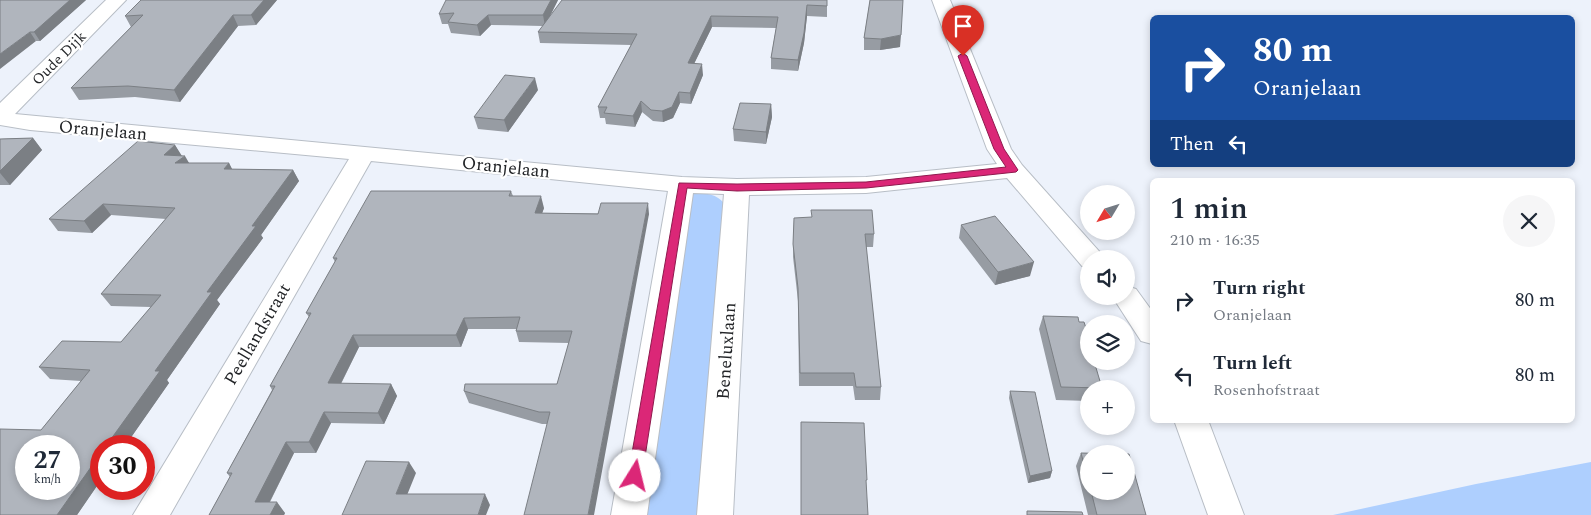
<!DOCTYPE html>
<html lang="en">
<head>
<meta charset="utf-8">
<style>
	:root { --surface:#fff; --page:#f6f6f7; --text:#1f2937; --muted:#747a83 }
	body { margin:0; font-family:Spectral,serif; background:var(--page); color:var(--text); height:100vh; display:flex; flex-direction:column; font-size:19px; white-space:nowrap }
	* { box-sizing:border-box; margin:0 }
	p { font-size:16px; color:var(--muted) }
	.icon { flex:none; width:28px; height:28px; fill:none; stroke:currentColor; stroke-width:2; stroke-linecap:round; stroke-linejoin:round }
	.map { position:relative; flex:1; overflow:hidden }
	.side { position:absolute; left:1150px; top:178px; width:425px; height:245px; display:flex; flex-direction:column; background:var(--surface); border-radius:8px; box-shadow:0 2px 8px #0003 }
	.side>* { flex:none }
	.guide { position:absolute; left:1150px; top:15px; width:425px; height:152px; border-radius:8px; box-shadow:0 2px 8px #0003; background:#1a4fa0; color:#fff; overflow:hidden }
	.needle { width:32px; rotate:232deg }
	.controls { position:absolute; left:1080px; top:185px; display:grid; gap:10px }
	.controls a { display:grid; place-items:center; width:55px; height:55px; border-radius:50%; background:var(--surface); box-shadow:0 2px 8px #0003; font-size:25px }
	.speed { position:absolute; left:15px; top:435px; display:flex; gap:10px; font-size:25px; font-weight:700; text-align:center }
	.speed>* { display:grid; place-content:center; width:65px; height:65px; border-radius:50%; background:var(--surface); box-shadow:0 2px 8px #0003; line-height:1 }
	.speed small { font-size:12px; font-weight:400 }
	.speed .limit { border:8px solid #d22; background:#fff; color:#111 }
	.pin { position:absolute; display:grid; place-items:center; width:42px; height:42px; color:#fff; margin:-51px -21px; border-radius:50% 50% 50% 0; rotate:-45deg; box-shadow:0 0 5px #0007 }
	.pin .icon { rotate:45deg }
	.me { position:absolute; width:55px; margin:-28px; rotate:9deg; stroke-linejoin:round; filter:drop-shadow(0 0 4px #0008) }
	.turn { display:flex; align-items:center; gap:18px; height:105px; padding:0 20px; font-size:22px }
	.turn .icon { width:65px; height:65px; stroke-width:2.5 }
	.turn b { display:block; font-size:35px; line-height:42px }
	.then { display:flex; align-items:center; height:48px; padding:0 20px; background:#0003; gap:10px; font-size:19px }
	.round { display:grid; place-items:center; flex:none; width:52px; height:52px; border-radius:26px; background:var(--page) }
	.overview { display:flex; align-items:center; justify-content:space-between; height:85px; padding:0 20px }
	h1 { font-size:30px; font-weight:600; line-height:38px }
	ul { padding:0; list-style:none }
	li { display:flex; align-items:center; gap:15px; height:75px; padding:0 20px }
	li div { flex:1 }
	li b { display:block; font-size:19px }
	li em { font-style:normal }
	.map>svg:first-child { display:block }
	.green { fill:#aecffe }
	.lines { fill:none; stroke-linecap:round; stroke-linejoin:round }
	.minor-casing { stroke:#b8bec6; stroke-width:2 }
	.minor { fill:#fff; fill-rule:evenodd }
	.wall { fill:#979ca3 }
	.shaded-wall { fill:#7b7f84 }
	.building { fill:#b0b5bd; stroke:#7b7f84; fill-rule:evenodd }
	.route { fill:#db2777; stroke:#8e194d }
	.labels { text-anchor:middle; stroke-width:4.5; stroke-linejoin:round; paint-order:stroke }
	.far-street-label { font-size:15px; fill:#232528; stroke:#fff }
	.street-label { font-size:18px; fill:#232528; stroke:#fff }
</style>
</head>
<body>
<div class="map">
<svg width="1591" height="515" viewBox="0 0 1591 515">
	<rect width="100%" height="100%" fill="#edf2fb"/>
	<!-- green -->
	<path class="green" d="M 690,192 C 704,193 718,193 726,206 L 699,515 L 645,515 Z
		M 1591,462 L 1591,515 L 1333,515 L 1476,484 Z"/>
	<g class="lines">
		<defs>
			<path id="minor" d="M 106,0 L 126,0 L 15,114 L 682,177 L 737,179 L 866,177 L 997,164 L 987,149 L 932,0 L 950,0 L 1011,149 L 1022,165 L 1106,259 L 1089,259 L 1089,267 L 1082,266 L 1007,178 L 866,193 L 749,195 L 733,515 L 697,515 L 724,194 L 693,193 L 647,515 L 611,515 L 668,191 L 371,161 L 170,515 L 133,515 L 349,159 L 30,130 L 0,125 L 0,103 Z
				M 1126,286 L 1136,289 L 1152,311 L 1152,344 L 1141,341 L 1112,296 L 1126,296 Z
				M 1174,420 L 1208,420 L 1244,515 L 1208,515 Z"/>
		</defs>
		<!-- minor casing -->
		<use href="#minor" class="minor-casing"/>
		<!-- minor -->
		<use href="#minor" class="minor"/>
	</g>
	<!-- wall -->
	<path class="wall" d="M 0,0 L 86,0 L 40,41 L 36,41 Z
		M 277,0 L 256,25 L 238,26 L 180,102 L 135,97 L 79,100 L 71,88 L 131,27 L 125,16 Z
		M 558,0 L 550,16 L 827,0 L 827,17 L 807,16 L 804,43 L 798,71 L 771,69 L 771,58 L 776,28 L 712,27 L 694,64 L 703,75 L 691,104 L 680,103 L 673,118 L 663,122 L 653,121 L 642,112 L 635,127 L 606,124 L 605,118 L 600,118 L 598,107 L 631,45 L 540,43 L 538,32 L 543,26 L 491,25 L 480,36 L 451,33 L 448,24 L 442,24 L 439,14 Z
		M 870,0 L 900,47 L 880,50 L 864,50 L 864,38 Z
		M 538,90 L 508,132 L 478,129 L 474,117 Z
		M 771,104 L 772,117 L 766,144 L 734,141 L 733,129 Z
		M 33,138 L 42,150 L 10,185 L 0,185 L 0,139 Z
		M 175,145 L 181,156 L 189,163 L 229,163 L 232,169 L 293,170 L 299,181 L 261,235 L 263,238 L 217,300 L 220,304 L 167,380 L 169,383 L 125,446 L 101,446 L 101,480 L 77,515 L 0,515 L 41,430 L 81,381 L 50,379 L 39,367 L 121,342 L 151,307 L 111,306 L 101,294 L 166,219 L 111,215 L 92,233 L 58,231 L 49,219 Z
		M 511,191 L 513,196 L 544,208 L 542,213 L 649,214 L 547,424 L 542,424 L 469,403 L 464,391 L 557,384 L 569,343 L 519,342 L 516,331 L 516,329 L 468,329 L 461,347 L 359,347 L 341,384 L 391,384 L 397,396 L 384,424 L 331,423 L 316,453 L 294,453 L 270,502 L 285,513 L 284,515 L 209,515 L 230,477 L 227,473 L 272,390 L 270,386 L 309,317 L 306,313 L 335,262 L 333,258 Z
		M 794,218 L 874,234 L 873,247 L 866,247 L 881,387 L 880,400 L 855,400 L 853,386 L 799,386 L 798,301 L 793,257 Z
		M 961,225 L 1030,276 L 995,285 L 959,238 Z
		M 1043,316 L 1079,322 L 1089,361 L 1102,388 L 1089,389 L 1089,401 L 1056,400 L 1039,329 Z
		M 1010,391 L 1052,471 L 1050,478 L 1028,483 L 1009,398 Z
		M 1081,453 L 1089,454 L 1089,491 L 1126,491 L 1146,515 L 1088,515 L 1076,466 Z"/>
	<!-- shaded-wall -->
	<path class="shaded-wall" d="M 70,0 L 86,0 L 40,41 L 34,32 Z
		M 264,0 L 277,0 L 256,25 L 251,15 Z
		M 551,0 L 558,0 L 545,26 L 543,15 Z
		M 807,5 L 807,16 L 804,43 L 798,71 L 798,60 Z
		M 233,15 L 238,26 L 180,102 L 174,90 Z
		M 488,15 L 491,25 L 480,36 L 477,25 Z
		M 711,16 L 712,27 L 689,74 L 688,63 Z
		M 30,32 L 36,41 L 0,69 L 0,54 Z
		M 901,35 L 900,47 L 880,50 L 881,39 Z
		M 702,64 L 703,75 L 691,104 L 690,93 Z
		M 535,78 L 538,90 L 508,132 L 504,120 Z
		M 679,92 L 680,103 L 673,118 L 663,122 L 662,111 Z
		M 641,101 L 642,112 L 635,127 L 633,116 Z
		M 771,104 L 772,117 L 766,144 L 766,132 Z
		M 33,138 L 42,150 L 10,185 L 0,173 L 0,171 Z
		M 175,145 L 182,156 L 164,155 Z
		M 185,156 L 192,168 L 175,163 Z
		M 229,163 L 235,175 L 224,169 Z
		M 293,170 L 299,181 L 261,235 L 263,238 L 217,300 L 220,304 L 167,380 L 169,383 L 125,446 L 106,446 L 207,292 L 252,226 Z
		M 541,196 L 544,208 L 538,225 L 535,213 Z
		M 648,203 L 649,214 L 594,515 L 588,515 Z
		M 103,204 L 111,215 L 92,233 L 84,221 Z
		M 1034,262 L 1030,276 L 995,285 L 998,272 Z
		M 464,318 L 468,329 L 461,347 L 456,335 Z
		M 353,335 L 359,347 L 335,395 L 328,383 Z
		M 391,384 L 397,396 L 384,424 L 378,413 Z
		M 324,412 L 331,423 L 316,453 L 309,442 Z
		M 286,442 L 294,453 L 264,513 L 255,502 Z
		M 101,453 L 101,480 L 77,515 L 57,515 Z
		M 409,462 L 416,473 L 403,505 L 396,494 Z
		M 1052,471 L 1050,478 L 1028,483 L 1030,476 Z
		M 485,494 L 490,505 L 486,515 L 478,515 Z
		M 277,502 L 285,513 L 284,515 L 270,515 Z"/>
	<!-- building -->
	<path class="building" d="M 0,0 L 70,0 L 34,32 L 30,32 L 0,54 Z
		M 141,0 L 264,0 L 251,15 L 233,15 L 174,90 L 128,86 L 71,88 L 143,15 L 125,16 Z
		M 446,0 L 551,0 L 543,15 L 488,15 L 477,25 L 448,22 L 454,13 L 439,14 Z
		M 562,0 L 827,0 L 827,6 L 807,5 L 804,33 L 798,60 L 771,58 L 778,17 L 711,16 L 688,63 L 702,64 L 690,93 L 679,92 L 672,107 L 662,111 L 651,110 L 641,101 L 633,116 L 604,113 L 607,107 L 598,107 L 637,34 L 538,32 Z
		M 870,0 L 903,0 L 901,35 L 881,39 L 864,38 Z
		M 505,75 L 535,78 L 504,120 L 474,117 Z
		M 740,103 L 771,104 L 766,132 L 733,129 Z
		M 33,138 L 0,171 L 0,139 Z
		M 138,141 L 175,145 L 164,155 L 185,156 L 175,163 L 229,163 L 224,169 L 293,170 L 252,226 L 256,226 L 207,292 L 212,292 L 155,371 L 160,371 L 106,446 L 101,446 L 101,453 L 57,515 L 0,515 L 0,429 L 41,430 L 90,370 L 39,367 L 62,341 L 121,342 L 161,295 L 101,294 L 175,208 L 103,204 L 84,221 L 49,219 ZM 26,446 L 69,446 L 69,489 L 26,489 Z
		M 371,191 L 511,191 L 509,196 L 541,196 L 535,213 L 598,214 L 601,203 L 648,203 L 588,515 L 524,515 L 550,412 L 539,412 L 464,391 L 465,384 L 557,384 L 572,331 L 516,331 L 520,317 L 464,318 L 456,335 L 353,335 L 328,383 L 391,384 L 378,413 L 324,412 L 309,442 L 286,442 L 255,502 L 277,502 L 270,515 L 209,515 L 232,473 L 227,473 L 275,386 L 270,386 L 311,313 L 306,313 L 337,258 L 333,258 Z
		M 811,210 L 872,210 L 874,234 L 865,234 L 881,387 L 856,387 L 854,373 L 800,373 L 798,288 L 793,244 L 794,218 L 812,217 Z
		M 995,216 L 1034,262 L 998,272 L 961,225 Z
		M 1043,316 L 1078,317 L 1079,322 L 1084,322 L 1089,337 L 1089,361 L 1094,361 L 1102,388 L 1061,387 Z
		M 1010,391 L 1035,392 L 1052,471 L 1030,476 Z
		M 801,422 L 864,423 L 867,480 L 866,480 L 868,515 L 801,515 Z
		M 1081,453 L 1119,454 L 1089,454 L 1089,483 Z
		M 1126,454 L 1129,454 L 1146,515 L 1097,515 L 1091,491 L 1126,491 Z
		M 366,461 L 409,462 L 396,494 L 485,494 L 478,515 L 342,515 Z
		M 1027,511 L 1082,512 L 1083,515 L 1027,515 Z"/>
	<!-- route -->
	<path class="route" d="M 963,53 L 967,56 L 1004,149 L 1018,170 L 1016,172 L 866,188 L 737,191 L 687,188 L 642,476 L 640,481 L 635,482 L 630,481 L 628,476 L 679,183 L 737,184 L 866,182 L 1006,167 L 994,149 L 958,56 Z"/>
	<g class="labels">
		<!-- far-street labels -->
		<g class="far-street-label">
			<text transform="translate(59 58) rotate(-45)" y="5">Oude Dijk</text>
		</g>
		<!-- street labels -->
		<g class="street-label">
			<text transform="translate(103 130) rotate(5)" y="6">Oranjelaan</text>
			<text transform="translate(506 167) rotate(6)" y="6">Oranjelaan</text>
			<text transform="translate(257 334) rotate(-60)" y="6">Peellandstraat</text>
			<text transform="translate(726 351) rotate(-86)" y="6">Beneluxlaan</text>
		</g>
	</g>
</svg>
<div class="controls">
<a><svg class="needle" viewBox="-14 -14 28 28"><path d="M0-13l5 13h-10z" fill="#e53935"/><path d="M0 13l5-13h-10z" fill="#747a83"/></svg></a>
<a><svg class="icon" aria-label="sound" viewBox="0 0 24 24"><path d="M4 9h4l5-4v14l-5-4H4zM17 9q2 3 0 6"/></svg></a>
<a><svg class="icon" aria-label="layers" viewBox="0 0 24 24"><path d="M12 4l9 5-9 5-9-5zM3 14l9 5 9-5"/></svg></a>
<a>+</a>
<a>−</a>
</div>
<div class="speed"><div>27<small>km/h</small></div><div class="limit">30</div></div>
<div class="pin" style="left:963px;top:56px;background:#d93025"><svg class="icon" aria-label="arrive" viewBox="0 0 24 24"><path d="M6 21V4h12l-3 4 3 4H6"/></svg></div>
<svg class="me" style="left:635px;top:476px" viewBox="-20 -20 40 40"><circle r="19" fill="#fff"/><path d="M0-13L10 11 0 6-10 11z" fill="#db2777"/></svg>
<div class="guide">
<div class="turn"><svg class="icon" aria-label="right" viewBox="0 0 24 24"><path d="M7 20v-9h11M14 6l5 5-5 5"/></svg><div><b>80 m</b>Oranjelaan</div></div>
<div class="then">Then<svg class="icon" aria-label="left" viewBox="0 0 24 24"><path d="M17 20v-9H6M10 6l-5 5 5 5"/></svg></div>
</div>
<section class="side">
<div class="overview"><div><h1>1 min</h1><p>210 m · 16:35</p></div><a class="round"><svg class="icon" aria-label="close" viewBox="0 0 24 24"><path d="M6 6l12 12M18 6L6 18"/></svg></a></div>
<ul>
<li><svg class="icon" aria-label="right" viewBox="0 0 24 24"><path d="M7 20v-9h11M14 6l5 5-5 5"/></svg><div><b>Turn right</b><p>Oranjelaan</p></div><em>80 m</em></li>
<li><svg class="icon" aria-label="left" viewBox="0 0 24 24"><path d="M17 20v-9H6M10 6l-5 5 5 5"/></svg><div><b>Turn left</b><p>Rosenhofstraat</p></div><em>80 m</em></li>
</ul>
</section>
</div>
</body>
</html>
